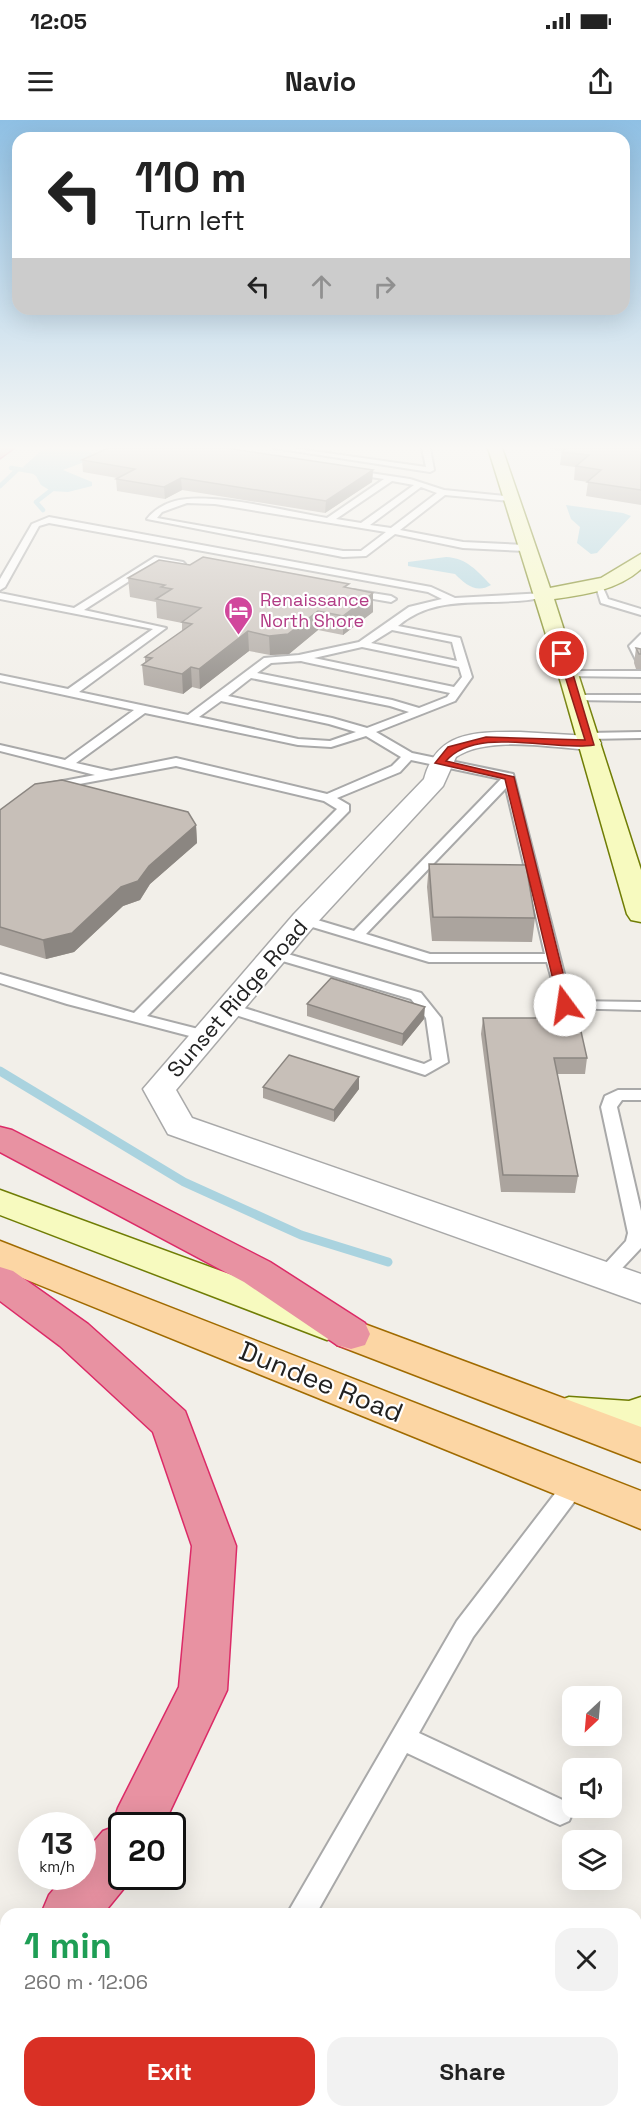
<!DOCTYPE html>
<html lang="en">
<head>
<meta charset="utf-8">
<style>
	:root { --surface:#fff; --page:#f2f2f2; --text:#222; --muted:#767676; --accent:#d93025 }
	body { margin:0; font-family:"Space Grotesk",sans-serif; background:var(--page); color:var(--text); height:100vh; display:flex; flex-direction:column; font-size:22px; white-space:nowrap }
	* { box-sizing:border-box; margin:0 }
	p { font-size:20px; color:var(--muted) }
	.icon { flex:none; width:33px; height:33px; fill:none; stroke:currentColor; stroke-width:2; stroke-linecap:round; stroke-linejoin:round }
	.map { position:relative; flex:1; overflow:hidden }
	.sheet { position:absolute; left:0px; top:1788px; width:642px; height:210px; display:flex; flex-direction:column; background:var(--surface); border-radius:18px 18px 0 0; box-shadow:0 6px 24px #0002 }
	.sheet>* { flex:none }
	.top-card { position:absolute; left:12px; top:12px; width:618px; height:183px; border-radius:18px; box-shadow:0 6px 24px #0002; background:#fff; color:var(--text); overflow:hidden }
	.needle { width:39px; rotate:206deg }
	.fabs { position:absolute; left:562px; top:1566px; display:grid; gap:12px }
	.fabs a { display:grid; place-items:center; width:60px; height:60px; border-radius:12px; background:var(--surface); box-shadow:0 6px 24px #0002; font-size:30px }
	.speed { position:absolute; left:18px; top:1692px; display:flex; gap:12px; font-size:30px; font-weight:700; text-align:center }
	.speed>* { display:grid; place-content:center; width:78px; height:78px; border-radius:50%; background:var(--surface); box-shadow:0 6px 24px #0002; line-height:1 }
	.speed small { font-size:15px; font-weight:400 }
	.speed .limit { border:3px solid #111; border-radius:9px; background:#fff; color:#111 }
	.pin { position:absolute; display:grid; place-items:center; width:51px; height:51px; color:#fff; margin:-26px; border:3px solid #fff; border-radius:50%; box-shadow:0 2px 6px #0007 }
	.me { position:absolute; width:66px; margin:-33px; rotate:346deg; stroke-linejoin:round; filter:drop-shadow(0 0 4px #0008) }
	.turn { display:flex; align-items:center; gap:21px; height:126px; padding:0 24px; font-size:27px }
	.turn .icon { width:78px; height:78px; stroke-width:2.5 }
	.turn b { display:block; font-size:42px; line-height:51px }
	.lanes { display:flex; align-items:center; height:57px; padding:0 24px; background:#0003; justify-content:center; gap:30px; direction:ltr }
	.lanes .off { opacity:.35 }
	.round { display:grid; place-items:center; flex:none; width:63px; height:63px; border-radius:18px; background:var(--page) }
	.head { display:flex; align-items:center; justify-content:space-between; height:102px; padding:0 24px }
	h1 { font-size:36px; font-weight:700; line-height:45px; color:#1e9e55 }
	.cta { display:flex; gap:12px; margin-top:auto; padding:12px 24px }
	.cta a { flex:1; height:69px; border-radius:18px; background:var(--accent); color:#fff; font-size:24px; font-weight:700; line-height:69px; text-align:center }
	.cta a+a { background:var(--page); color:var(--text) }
	.status { display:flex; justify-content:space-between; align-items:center; height:42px; padding:0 30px; background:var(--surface); direction:ltr }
	.status svg { height:16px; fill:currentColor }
	header { display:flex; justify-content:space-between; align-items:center; height:78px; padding:0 24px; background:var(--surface); font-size:27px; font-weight:700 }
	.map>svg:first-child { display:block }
	.water { fill:#aad3df }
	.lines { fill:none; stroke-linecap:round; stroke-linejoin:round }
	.stream-far1 { stroke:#aad3df; stroke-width:4.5 }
	.stream { stroke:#aad3df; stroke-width:9 }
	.lane-casing { stroke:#a9a9a9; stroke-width:4 }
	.street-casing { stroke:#a9a9a9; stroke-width:3 }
	.secondary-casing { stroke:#707d05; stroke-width:3 }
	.primary-casing { stroke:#a06b00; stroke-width:3 }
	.highway-casing { stroke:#dc2a67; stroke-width:3 }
	.lane { fill:#fff; fill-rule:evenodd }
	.street { fill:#fff; fill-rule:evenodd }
	.secondary { fill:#f7fabf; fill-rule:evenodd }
	.primary { fill:#fcd6a4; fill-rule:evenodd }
	.highway { fill:#e892a2; fill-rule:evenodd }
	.wall { fill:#aba49e }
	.shaded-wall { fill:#8b8681 }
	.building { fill:#c7bfb8; stroke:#8b8681; stroke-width:1.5 }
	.route { fill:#d93025; stroke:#8d1f18; stroke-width:1.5 }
	.labels { text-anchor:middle; stroke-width:4.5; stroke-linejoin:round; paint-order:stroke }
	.far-hotel-label { font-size:18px; fill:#b23c85; stroke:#fff; text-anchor:start }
	.street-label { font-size:22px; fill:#222; stroke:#fff }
	.near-street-label { font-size:27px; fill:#222; stroke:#fff }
</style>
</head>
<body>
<div class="status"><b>12:05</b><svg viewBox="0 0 49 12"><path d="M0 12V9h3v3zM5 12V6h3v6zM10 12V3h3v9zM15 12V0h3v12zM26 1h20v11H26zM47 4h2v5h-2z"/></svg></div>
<header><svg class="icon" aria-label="menu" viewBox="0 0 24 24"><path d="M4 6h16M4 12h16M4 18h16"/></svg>Navio<svg class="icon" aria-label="share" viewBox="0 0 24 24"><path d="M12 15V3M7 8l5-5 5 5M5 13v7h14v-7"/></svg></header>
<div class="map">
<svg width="641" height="1998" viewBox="0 0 641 1998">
	<rect width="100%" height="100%" fill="#f2efe9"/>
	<!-- water -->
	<path class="water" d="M 50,328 L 86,330 L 92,333 L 87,341 L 63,350 L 92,362 L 92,366 L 68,372 L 51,371 L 41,365 L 36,356 L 23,347 L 42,330 Z
		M 566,385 L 623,393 L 631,396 L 597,433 L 591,434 L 577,423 L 580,407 L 571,399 Z
		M 446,437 C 467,438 477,451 491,465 C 476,474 465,464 455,454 L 408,446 L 408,442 Z"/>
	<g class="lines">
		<!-- stream-far1 -->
		<path class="stream-far1" d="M 18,349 L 36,352
			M 0,366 L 18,349 L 11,348
			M 43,390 L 36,382 L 59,364"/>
		<!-- stream -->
		<path class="stream" d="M 0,951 L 184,1062 L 301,1115 L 388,1142"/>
		<defs>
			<path id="lane" d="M 274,328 L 291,328 L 426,347 L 422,328 L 430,328 L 434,350 L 430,352 Z
				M 350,350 L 410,359 L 444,370 L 514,377 L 511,381 L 445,375 L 400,410 L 463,422 L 526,425 L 530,428 L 526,431 L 463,428 L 395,414 L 366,436 L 343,437 L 147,399 C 156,387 172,380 187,379 C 229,376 285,391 327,398 L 384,359 L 350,354 ZM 392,361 L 414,365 L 361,403 L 336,399 ZM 421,367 L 437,373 L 391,408 L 370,405 ZM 187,383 L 215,384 L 386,412 L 361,431 L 343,431 L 157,398 L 162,392 Z
				M 49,397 L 431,467 L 455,478 L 545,473 L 545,477 C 496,489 439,470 398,506 L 460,518 L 472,557 L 455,581 L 376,612 L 412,633 L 513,654 L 571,881 L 641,882 L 641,890 L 560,888 L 547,842 L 429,842 L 299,803 L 297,800 L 304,796 L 354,811 L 501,659 L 411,640 L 400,652 L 337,678 L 349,685 L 349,691 L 147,896 L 210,912 L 213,915 L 210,918 L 205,920 L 67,884 L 0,863 L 0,854 L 134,893 L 337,689 L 324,681 L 176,646 L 47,670 L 47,664 L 95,655 L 0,631 L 0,625 L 65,640 L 134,590 L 0,561 L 0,555 L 68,569 L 153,509 L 0,479 L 0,473 L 74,488 L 155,437 L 183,442 L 185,444 L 180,447 L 159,442 L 84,490 L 166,508 L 79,572 L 188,595 L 264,538 L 299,535 L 359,522 L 409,487 L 442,479 L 428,472 L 49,403 L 39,406 L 5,467 L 0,470 L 0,459 L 32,404 ZM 392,510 L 452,522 L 457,541 L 371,523 ZM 362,527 L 459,547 L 462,557 L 454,567 L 314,538 ZM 301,541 L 305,542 L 450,573 L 447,577 L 419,588 L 392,580 L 257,553 L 271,543 ZM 251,558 L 390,586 L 409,592 L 367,608 L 332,598 L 228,576 ZM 221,581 L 329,604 L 356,612 L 330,621 L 298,619 L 199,597 ZM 145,593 L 298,625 L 331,627 L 366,616 L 401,637 L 392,646 L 327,674 L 176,638 L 111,651 L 76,643 ZM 506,668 L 545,834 L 430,834 L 366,814 Z
				M 595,463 L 601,463 L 608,479 L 641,489 L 641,495 L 601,483 Z
				M 353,470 L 391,476 L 396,479 L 391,482 L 350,475 L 348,473 Z
				M 641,514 L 641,543 L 637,542 L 629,526 Z
				M 569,551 L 641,551 L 641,557 L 565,556 L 565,552 Z
				M 577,575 L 641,575 L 641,581 L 573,580 L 573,576 Z
				M 641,612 L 641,618 L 588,619 L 582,616 L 588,613 Z
				M 274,830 L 421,873 L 441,898 L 448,942 L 425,955 L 223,891 L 220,888 L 228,883 L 424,944 L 432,940 L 426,898 L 411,879 L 269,837 L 267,834 L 269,831 Z
				M 618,970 L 641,970 L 641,980 L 622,980 L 617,987 L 641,1091 L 641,1128 L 610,1161 L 596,1161 L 594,1156 L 626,1121 L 628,1113 L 601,987 L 605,976 Z
				M 575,1355 L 583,1358 L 586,1364 L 583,1370 L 473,1517 L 419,1613 L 569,1683 L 573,1692 L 569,1701 L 560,1705 L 551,1701 L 407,1633 L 316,1794 L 287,1794 L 457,1501 L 567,1358 Z
				M 170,1992 L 201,1992 L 198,1998 L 167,1998 Z"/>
			<path id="street" d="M 520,612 L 590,616 L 598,618 L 601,623 L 598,628 L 590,630 C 553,628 488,615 456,637 L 443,666 L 314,806 L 176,970 L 192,998 L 641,1154 L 641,1183 L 168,1014 L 143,969 L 294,794 L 424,659 C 437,610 477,612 520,612 Z"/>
			<path id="secondary" d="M 488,328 L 502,328 L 550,468 L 601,458 L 641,434 L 641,449 C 618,470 584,475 554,479 L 641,750 L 641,802 L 631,800 L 627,794 L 561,563 Z
				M 0,1070 L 341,1195 L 346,1205 L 341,1215 L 327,1220 L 0,1095 Z
				M 569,1277 L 629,1281 L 641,1277 L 641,1311 C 616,1319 579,1314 555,1306 L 549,1294 L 555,1282 Z"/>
			<path id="primary" d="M 0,1121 L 641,1371 L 641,1409 L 0,1149 Z
				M 351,1199 L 641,1307 L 641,1342 L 337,1225 L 332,1214 L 337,1203 Z"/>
			<path id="highway" d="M 0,328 L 14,328 L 0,338 Z
				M 0,1007 L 12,1010 L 270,1142 L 365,1203 L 370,1214 L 365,1225 L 351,1229 L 337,1225 L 244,1162 L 0,1032 Z
				M 0,1147 L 13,1151 L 88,1204 L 185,1291 L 236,1426 L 227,1570 L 163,1706 L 122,1706 L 122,1756 L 134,1756 L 103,1794 L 41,1794 L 49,1775 L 65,1756 L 82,1756 L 82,1736 L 103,1711 L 111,1708 L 118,1688 L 179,1567 L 192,1426 L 153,1312 L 60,1226 L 0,1181 Z
				M 6,1835 L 6,1894 L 0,1896 L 0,1837 Z"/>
		</defs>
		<!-- lane casing -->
		<use href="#lane" class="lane-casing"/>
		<!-- street casing -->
		<use href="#street" class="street-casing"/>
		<!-- secondary casing -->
		<use href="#secondary" class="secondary-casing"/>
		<!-- primary casing -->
		<use href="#primary" class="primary-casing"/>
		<!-- highway casing -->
		<use href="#highway" class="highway-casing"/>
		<!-- lane -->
		<use href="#lane" class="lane"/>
		<!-- street -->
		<use href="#street" class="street"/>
		<!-- secondary -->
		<use href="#secondary" class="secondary"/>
		<!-- primary -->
		<use href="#primary" class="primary"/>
		<!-- highway -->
		<use href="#highway" class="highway"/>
	</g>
	<!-- wall -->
	<path class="wall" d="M 551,328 L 641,328 L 641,385 L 586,376 L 588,362 L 574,360 L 575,347 L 560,345 L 562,331 L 550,329 Z
		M 82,340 L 373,350 L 372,362 L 325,393 L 182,370 L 165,379 L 117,371 L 116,359 L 117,358 L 83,352 Z
		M 190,445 L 349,468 L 373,473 L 373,492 L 343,515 L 318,510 L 289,534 L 270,535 L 249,531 L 200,569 L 192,567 L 183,574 L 144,565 L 142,545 L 145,543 L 145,537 L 182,511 L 182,503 L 157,498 L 156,482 L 130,477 L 128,458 Z
		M 636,528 L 641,529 L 641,549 L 636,549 L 634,543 Z
		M 0,690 L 196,705 L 197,723 L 150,764 L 140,780 L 123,786 L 74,832 L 46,839 L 0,825 Z
		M 429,744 L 535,798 L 532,822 L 432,821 L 427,767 Z
		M 307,884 L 424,899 L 402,926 L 307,896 Z
		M 483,898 L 587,938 L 585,954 L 557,954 L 578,1056 L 575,1073 L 501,1072 L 481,914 Z
		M 263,967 L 359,969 L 334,1002 L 263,978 Z"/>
	<!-- shaded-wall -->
	<path class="shaded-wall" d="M 373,350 L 372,362 L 325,393 L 326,381 Z
		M 181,358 L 182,370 L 165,379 L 164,367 Z
		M 373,473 L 373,492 L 343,515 L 343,496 Z
		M 318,491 L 318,510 L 289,534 L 270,535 L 269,516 Z
		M 248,511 L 249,531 L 200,569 L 199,549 Z
		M 191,547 L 192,567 L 183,574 L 182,554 Z
		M 196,705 L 197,723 L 150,764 L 140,780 L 123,786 L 74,832 L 46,839 L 43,820 L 121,767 L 149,746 Z
		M 425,887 L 424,899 L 402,926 L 403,914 Z
		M 359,957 L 359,969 L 334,1002 L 334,990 Z"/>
	<!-- building -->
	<path class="building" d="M 108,328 L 226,328 L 373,350 L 326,381 L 181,358 L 164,367 L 116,359 L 135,349 L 82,340 Z
		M 566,328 L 641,328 L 641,370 L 587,362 L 601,350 L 576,346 L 589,335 L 562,332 Z
		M 203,437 L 349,464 L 344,467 L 373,473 L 343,496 L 318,491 L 288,514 L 269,516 L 248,511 L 199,549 L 191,547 L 182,554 L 142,545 L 152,538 L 145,537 L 192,504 L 182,502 L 201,488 L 156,479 L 172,469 L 161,467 L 165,465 L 128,458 L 159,440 L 190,445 Z
		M 636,528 L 641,529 L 641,534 L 639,534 Z
		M 62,660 L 188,692 L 196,705 L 149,746 L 138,761 L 121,767 L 72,813 L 43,820 L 0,807 L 0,690 L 35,664 Z
		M 429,744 L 526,745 L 535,798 L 433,797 Z
		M 331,858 L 425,887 L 403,914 L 307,884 Z
		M 483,898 L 578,898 L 587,938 L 554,938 L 578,1056 L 503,1055 Z
		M 289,935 L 359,957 L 334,990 L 263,967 Z"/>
	<!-- sky -->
	<linearGradient id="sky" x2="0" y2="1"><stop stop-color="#8fc0e4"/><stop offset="0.54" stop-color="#f9f8f5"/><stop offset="1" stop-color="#f9f8f5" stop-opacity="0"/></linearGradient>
	<rect width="641" height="607" fill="url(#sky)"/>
	<!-- route -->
	<path class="route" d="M 562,532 L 567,534 L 594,625 C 552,632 477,605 446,641 L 514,657 L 571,885 L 565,889 L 559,885 L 505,659 L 435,643 L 448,627 L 486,617 L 585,620 L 558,534 Z"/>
	<!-- icons -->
	<defs>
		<symbol id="hotel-pin" viewBox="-11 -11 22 30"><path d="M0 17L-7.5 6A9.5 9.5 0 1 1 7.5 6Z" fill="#d1479c" stroke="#fff"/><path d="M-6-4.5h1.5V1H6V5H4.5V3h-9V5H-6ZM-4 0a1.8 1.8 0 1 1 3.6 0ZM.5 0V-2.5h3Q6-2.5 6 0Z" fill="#fff"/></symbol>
	</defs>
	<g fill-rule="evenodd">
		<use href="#hotel-pin" x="222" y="474" width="33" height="45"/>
	</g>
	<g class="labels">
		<!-- far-hotel labels -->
		<g class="far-hotel-label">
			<text x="260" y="486">Renaissance<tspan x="260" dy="21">North Shore</tspan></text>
		</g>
		<!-- street labels -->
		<g class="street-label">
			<text transform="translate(237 878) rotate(-49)" y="8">Sunset Ridge Road</text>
		</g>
		<!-- near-street labels -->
		<g class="near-street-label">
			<text transform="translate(321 1262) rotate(22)" y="9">Dundee Road</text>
		</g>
	</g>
</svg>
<div class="fabs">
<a><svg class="needle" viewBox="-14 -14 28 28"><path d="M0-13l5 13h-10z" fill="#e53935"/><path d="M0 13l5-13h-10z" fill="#767676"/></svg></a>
<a><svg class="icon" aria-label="sound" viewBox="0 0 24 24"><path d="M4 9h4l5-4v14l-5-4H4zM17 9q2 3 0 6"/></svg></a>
<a><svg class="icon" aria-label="layers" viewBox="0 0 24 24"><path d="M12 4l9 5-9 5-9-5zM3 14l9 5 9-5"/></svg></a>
</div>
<div class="speed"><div>13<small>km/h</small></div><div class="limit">20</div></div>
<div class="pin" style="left:562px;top:534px;background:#d93025"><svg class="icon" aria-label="arrive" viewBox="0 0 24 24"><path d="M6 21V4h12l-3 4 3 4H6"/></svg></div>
<svg class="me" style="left:565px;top:885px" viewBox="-20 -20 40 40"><circle r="19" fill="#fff"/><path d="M0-13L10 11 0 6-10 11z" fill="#d93025"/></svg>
<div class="top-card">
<div class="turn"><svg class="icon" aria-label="left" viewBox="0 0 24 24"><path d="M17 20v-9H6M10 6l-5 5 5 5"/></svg><div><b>110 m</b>Turn left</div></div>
<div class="lanes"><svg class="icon" aria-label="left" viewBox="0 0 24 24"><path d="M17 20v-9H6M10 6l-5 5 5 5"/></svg><svg class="icon off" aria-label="ahead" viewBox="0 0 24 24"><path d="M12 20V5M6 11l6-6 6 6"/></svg><svg class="icon off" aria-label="right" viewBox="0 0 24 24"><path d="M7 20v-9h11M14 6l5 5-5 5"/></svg></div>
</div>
<section class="sheet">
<div class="head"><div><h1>1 min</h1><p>260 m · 12:06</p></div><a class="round"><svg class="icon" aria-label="close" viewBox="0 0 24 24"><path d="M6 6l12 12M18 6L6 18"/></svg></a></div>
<div class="cta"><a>Exit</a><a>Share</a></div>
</section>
</div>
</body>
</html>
